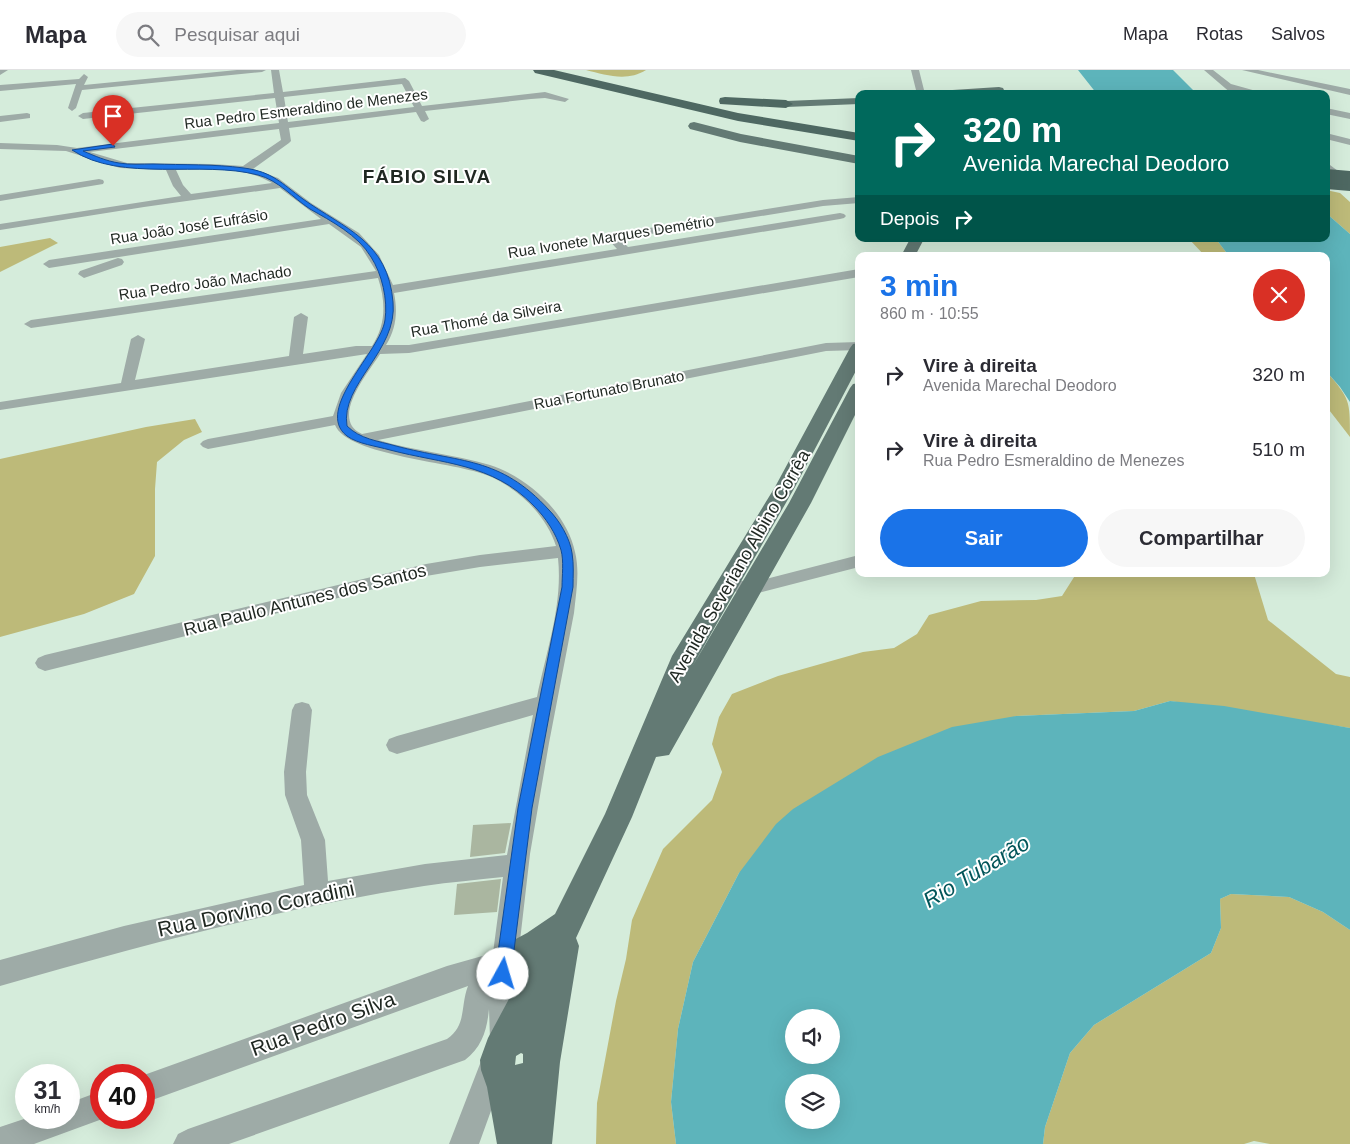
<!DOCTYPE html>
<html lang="pt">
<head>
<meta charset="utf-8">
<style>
	:root { --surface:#fff; --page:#f7f7f7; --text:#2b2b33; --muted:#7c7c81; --line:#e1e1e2; --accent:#1a73e8 }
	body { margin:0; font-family:Helvetica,sans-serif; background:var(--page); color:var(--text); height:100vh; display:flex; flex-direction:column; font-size:19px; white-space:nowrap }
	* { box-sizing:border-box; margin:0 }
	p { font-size:16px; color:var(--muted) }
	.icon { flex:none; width:28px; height:28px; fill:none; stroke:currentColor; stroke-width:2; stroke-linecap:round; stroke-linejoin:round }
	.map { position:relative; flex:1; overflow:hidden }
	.side { position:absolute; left:855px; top:182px; width:475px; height:325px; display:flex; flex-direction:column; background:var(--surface); border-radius:10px; box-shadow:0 5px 20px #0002 }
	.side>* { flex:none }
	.top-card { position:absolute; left:855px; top:20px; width:475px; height:152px; border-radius:10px; box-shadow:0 5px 20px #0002; background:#00695c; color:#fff; overflow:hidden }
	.buttons { position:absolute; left:785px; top:939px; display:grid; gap:10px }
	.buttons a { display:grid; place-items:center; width:55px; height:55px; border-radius:50%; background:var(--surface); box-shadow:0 5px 20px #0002; font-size:25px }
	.speed { position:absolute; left:15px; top:994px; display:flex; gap:10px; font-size:25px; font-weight:700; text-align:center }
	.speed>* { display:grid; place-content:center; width:65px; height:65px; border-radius:50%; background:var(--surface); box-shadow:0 5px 20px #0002; line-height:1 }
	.speed small { font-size:12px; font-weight:400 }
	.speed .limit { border:8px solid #d22; background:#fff; color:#111 }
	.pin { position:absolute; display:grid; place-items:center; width:42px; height:42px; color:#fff; margin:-51px -21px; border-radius:50% 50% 50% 0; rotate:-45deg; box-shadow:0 0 5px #0007 }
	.pin .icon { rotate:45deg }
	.me { position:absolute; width:55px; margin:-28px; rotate:6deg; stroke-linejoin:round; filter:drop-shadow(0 0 4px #0008) }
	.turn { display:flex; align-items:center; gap:18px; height:105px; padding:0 25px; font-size:22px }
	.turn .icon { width:65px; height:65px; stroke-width:2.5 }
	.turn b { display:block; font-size:35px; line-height:42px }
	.then { display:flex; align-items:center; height:48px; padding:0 25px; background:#0003; gap:10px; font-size:19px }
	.round { display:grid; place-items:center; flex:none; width:52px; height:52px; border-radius:26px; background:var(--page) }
	.overview { display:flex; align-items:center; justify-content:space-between; height:85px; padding:0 25px }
	h1 { font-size:30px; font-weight:800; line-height:38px; color:var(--accent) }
	.action { display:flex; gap:10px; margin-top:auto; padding:10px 25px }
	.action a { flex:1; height:58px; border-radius:30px; background:var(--accent); color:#fff; font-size:20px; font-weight:800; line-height:58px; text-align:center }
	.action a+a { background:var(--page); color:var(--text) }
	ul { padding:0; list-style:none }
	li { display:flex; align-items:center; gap:15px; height:75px; padding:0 25px }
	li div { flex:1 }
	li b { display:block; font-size:19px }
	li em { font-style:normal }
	header { display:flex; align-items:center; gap:30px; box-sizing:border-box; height:70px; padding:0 25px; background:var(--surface); border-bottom:1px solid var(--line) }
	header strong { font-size:24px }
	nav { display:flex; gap:28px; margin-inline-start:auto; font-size:18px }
	.search { width:350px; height:45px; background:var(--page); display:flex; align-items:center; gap:12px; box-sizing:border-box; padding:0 18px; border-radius:28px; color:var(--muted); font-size:19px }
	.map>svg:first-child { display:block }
	.forest { fill:#bdba79 }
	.water { fill:#5db4bb; fill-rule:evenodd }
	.building { fill:#aab6a0 }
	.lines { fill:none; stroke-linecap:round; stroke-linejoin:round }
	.minor { fill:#9eaba7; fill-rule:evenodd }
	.major { fill:#637a74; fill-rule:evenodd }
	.highway { fill:#4e6862; fill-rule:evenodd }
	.highway-bridge { stroke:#4e6862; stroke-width:14 }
	.route { fill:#1a73e8; stroke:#114b97 }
	.labels { text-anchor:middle; stroke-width:4; stroke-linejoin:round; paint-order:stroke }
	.far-street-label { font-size:15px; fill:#1f2721; stroke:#fff }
	.street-label { font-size:18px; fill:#1f2721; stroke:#fff }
	.far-district-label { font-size:19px; font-weight:bold; letter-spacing:1px; fill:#1f2721; stroke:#fff }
	.near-street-label { font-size:21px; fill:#1f2721; stroke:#fff }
	.near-water-label { font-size:22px; font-style:italic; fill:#025559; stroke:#fff }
</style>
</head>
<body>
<header>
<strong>Mapa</strong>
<div class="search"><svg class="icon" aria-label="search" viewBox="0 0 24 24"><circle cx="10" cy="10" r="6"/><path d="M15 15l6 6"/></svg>Pesquisar aqui</div>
<nav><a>Mapa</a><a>Rotas</a><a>Salvos</a></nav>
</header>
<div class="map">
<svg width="1350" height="1074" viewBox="0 0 1350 1074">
	<rect width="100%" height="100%" fill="#d5ecdb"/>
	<!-- forest -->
	<path class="forest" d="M 586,0 L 646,0 C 627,12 606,5 586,0 Z
		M 1326,120 L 1340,123 L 1350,132 L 1350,164 L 1326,143 Z
		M 50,168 L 58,173 L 0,202 L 0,177 Z
		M 1189,169 L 1216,169 L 1229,186 L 1205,186 Z
		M 1326,301 C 1350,329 1350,330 1350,367 L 1326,336 Z
		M 195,349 L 202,362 L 184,370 L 157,392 L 155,419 L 155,486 L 134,524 L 84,544 L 0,567 L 0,389 L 146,357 Z
		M 1076,504 L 1254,504 L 1268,550 L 1336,604 L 1350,607 L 1350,658 L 1170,631 L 1134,641 L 1016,646 L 739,803 L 693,892 L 678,959 L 671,1032 L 676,1074 L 596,1074 L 597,1033 L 616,931 L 626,889 L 632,850 L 663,779 L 712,730 L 722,702 L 712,674 L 719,647 L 732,624 L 778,606 L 863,582 L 894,578 L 917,564 L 929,545 L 981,531 L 1036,530 L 1062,526 Z
		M 1231,824 L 1289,827 L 1323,842 L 1350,860 L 1350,1074 L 1270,1074 L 1254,1071 L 1244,1074 L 1043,1074 L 1045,1057 L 1070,983 L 1094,955 L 1211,883 L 1221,858 L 1220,829 Z"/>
	<!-- water -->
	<path class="water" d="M 1078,0 L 1173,0 L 1197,24 L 1097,24 Z
		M 1326,143 L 1350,164 L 1350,332 L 1340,317 L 1326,301 L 1326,186 L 1229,186 L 1216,169 L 1326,169 Z
		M 1170,631 L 1224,636 L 1350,658 L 1350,860 L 1323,842 L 1289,827 L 1231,824 L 1220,829 L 1221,858 L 1211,883 L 1094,955 L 1070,983 L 1045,1057 L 1043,1074 L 676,1074 L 671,1032 L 678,959 L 693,892 L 739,803 L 776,754 L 793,739 L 878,687 L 952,657 L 1016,646 L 1134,641 ZM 794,948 L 831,948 L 831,985 L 794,985 ZM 794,1012 L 831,1012 L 831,1050 L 794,1050 Z"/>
	<!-- building -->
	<path class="building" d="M 511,753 L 505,783 L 470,787 L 473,755 Z
		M 501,809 L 497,842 L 454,845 L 457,814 Z"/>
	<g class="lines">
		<!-- minor -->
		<path class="minor" d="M 0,0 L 8,0 L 0,5 Z
			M 237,0 L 266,0 L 262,2 L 82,20 L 76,38 L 72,41 L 68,38 L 76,14 L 0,21 L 0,15 L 79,9 L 84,4 L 88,7 L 84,15 Z
			M 271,0 L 279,0 L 283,22 L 405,8 L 409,11 L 422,36 L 545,22 L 569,29 L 565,32 L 545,28 L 531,29 L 425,41 L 429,49 L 424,52 L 421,51 L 416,42 L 289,58 L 291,71 L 289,73 L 253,99 L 278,108 L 311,133 L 359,163 L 379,185 L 393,215 L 617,179 L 606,167 L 612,164 L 823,130 L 859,127 L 859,133 L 823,136 L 620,169 L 628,177 L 840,143 L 844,144 L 846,146 L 844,148 L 840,149 L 394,223 C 398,242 396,259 386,275 L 409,275 L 859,199 L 859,207 L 409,283 L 380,284 C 368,303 329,349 362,364 L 826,273 L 859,272 L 859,280 L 826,281 L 378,370 C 414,381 453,384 490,395 C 528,407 567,443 575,482 C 580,502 576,523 574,543 L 549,673 L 530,784 L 518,888 L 515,936 L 518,969 L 514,979 L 505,982 L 509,991 L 479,1074 L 449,1074 L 485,981 L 494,978 L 490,969 L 489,939 C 487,960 482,977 465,990 L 229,1074 L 173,1074 L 178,1064 L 188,1059 L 447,969 C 467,955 460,937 468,916 L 144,1033 L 144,1005 L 447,896 L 493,883 L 503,807 C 477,810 450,812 424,816 C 281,838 139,876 0,916 L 0,890 L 124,856 L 304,815 L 301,770 L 285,725 L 284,702 L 292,640 L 295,634 L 302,632 L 309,634 L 312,640 L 306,702 L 307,725 L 325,770 L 328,811 L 425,794 L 507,785 L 533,645 L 397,684 L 389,681 L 386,675 L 389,669 L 397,666 L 537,627 C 546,582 563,535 558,488 L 480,497 L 426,506 L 45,601 L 38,598 L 35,593 L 38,588 L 45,585 L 426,494 L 480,485 L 556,476 C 546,445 519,419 489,406 C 457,392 347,386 335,355 L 208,379 L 203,377 L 200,374 L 203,371 L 208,369 L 333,346 L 341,323 L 367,284 L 0,340 L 0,332 L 121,313 L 131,269 L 138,265 L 145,269 L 135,310 L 289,286 L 294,247 L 301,243 L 308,247 L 303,284 L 356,276 L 372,276 C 386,255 386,232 378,208 L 31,258 L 24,254 L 31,250 L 376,201 L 361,177 L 329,154 L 49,198 L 43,194 L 49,190 L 321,149 L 280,118 L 144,137 L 0,160 L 0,154 L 181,126 L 173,116 L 166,100 L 120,98 L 66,81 L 0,79 L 0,73 L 57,75 L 77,78 L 279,53 L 275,28 L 83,49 L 78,46 L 83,43 L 274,23 ZM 402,14 L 414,37 L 288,52 L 284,27 ZM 279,59 L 281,70 L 243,96 L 212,94 L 127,93 L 90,82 ZM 176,100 C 208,99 244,96 272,113 L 191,124 L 183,115 Z
			M 911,0 L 919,0 L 925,24 L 917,24 Z
			M 1204,0 L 1213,0 L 1231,14 L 1267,24 L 1240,21 L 1242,24 L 1232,24 Z
			M 1242,0 L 1258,0 L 1350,19 L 1350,25 Z
			M 1326,38 L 1350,43 L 1350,49 L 1326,44 Z
			M 27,43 L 30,44 L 30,48 L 0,52 L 0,46 Z
			M 1326,63 L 1350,69 L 1350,75 L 1326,69 Z
			M 1326,92 L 1350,110 L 1350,118 L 1326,100 Z
			M 99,109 L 103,110 L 104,112 L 103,114 L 0,131 L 0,125 Z
			M 118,188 L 122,189 L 124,192 L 122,195 L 84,208 L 78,204 L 80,201 Z
			M 859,485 L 859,497 L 750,525 L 733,521 L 730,516 L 733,511 L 739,510 L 750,513 Z
			M 101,1021 L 101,1048 L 105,1048 L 34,1074 L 0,1074 L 0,1057 L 27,1048 L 69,1048 L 69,1033 Z"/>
		<!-- major -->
		<path class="major" d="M 999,17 L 1003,18 L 1004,20 L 1003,22 L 932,24 L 937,21 Z
			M 859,28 L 859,34 L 786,37 L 780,34 L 786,31 Z
			M 694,52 L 741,64 L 859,86 L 859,94 L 740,72 L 690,59 L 688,56 L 690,53 Z
			M 910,169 L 924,169 L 915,186 L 901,186 Z
			M 859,273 L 859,295 L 795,417 L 692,597 L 789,433 L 850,318 L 853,314 L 859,313 L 859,337 L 811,433 L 669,685 L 656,687 L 632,747 L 576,868 L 579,876 L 560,992 L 552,1074 L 497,1074 L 487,1017 L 481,1000 L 480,990 L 488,968 L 525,899 L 504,909 L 492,904 L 488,893 L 492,882 L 527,863 L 555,844 L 605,744 L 672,586 L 775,417 L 850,278 L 853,274 ZM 521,983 L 523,984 L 523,993 L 515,995 L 516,986 Z"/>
		<!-- highway -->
		<path class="highway" d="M 533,0 L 554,0 L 738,43 L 859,63 L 859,71 L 738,51 L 535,3 Z
			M 725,27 L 786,30 L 793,34 L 786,38 L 720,34 L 719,31 L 720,28 Z
			M 1326,109 L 1350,111 L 1350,121 L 1326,119 Z"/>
		<!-- highway-bridge -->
		<path class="highway-bridge" d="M 1326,106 L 1350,108"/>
	</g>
	<!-- route -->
	<path class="route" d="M 113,74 L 115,77 L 83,81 C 95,86 106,91 119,93 C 130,95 142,94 153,94 C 183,95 214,94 244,98 C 273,102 281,113 303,129 C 345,159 388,171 393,232 C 398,281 340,314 347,356 C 360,369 378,371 396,376 C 460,393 500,386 549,440 C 559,450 570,468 572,483 C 574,494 573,506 573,517 L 532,738 L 511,904 L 508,910 L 503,912 L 497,910 L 495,904 L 518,738 L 562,517 C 562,506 564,491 561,480 C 556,463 546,448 533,435 C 492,393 443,394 390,380 C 376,376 358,374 347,366 C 313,340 381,281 385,250 C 388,230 382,204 371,187 C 358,165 331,151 310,139 C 293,128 278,110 258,105 C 202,90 121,113 72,80 Z"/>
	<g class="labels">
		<!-- far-street labels -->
		<g class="far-street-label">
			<text transform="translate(306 39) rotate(-7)" y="5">Rua Pedro Esmeraldino de Menezes</text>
			<text transform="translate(189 157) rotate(-9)" y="5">Rua João José Eufrásio</text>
			<text transform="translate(611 167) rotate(-9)" y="5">Rua Ivonete Marques Demétrio</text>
			<text transform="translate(205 213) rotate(-8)" y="5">Rua Pedro João Machado</text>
			<text transform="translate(486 249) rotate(-10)" y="5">Rua Thomé da Silveira</text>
			<text transform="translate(609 320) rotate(-11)" y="5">Rua Fortunato Brunato</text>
		</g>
		<!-- street labels -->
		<g class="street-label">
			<text transform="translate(739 496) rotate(-60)" y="6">Avenida Severiano Albino Corrêa</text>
			<text transform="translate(305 530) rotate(-14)" y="6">Rua Paulo Antunes dos Santos</text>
		</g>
		<!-- far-district labels -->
		<g class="far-district-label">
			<text x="427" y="113">FÁBIO SILVA</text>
		</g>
		<!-- near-street labels -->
		<g class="near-street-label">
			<text transform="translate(256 839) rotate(-12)" y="7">Rua Dorvino Coradini</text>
			<text transform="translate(323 954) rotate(-20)" y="7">Rua Pedro Silva</text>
		</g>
		<!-- near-water labels -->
		<g class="near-water-label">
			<text transform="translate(976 801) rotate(-31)" y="8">Rio Tubarão</text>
		</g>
	</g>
</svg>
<div class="buttons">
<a><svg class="icon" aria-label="sound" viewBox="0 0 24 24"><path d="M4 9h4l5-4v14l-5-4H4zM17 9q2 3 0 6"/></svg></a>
<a><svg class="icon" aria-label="layers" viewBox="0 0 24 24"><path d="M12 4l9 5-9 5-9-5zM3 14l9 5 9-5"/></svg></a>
</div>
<div class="speed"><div>31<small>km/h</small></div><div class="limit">40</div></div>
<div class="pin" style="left:113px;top:76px;background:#d93025"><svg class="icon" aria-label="arrive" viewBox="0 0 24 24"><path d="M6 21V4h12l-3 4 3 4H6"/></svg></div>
<svg class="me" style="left:503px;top:904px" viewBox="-20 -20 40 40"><circle r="19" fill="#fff"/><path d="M0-13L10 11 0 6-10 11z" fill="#1a73e8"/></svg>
<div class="top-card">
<div class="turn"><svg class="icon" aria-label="right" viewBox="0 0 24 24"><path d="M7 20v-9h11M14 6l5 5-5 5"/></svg><div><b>320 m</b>Avenida Marechal Deodoro</div></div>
<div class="then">Depois<svg class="icon" aria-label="right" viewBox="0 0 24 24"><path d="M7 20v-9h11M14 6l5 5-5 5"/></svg></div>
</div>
<section class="side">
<div class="overview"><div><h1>3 min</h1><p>860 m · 10:55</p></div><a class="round" style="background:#d93025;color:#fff"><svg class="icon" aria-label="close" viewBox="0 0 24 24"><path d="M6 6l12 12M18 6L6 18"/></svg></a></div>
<ul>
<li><svg class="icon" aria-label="right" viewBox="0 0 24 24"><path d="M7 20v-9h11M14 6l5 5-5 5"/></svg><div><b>Vire à direita</b><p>Avenida Marechal Deodoro</p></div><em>320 m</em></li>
<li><svg class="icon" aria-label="right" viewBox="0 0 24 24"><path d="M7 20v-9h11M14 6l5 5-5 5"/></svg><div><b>Vire à direita</b><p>Rua Pedro Esmeraldino de Menezes</p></div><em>510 m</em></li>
</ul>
<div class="action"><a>Sair</a><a>Compartilhar</a></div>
</section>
</div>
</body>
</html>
